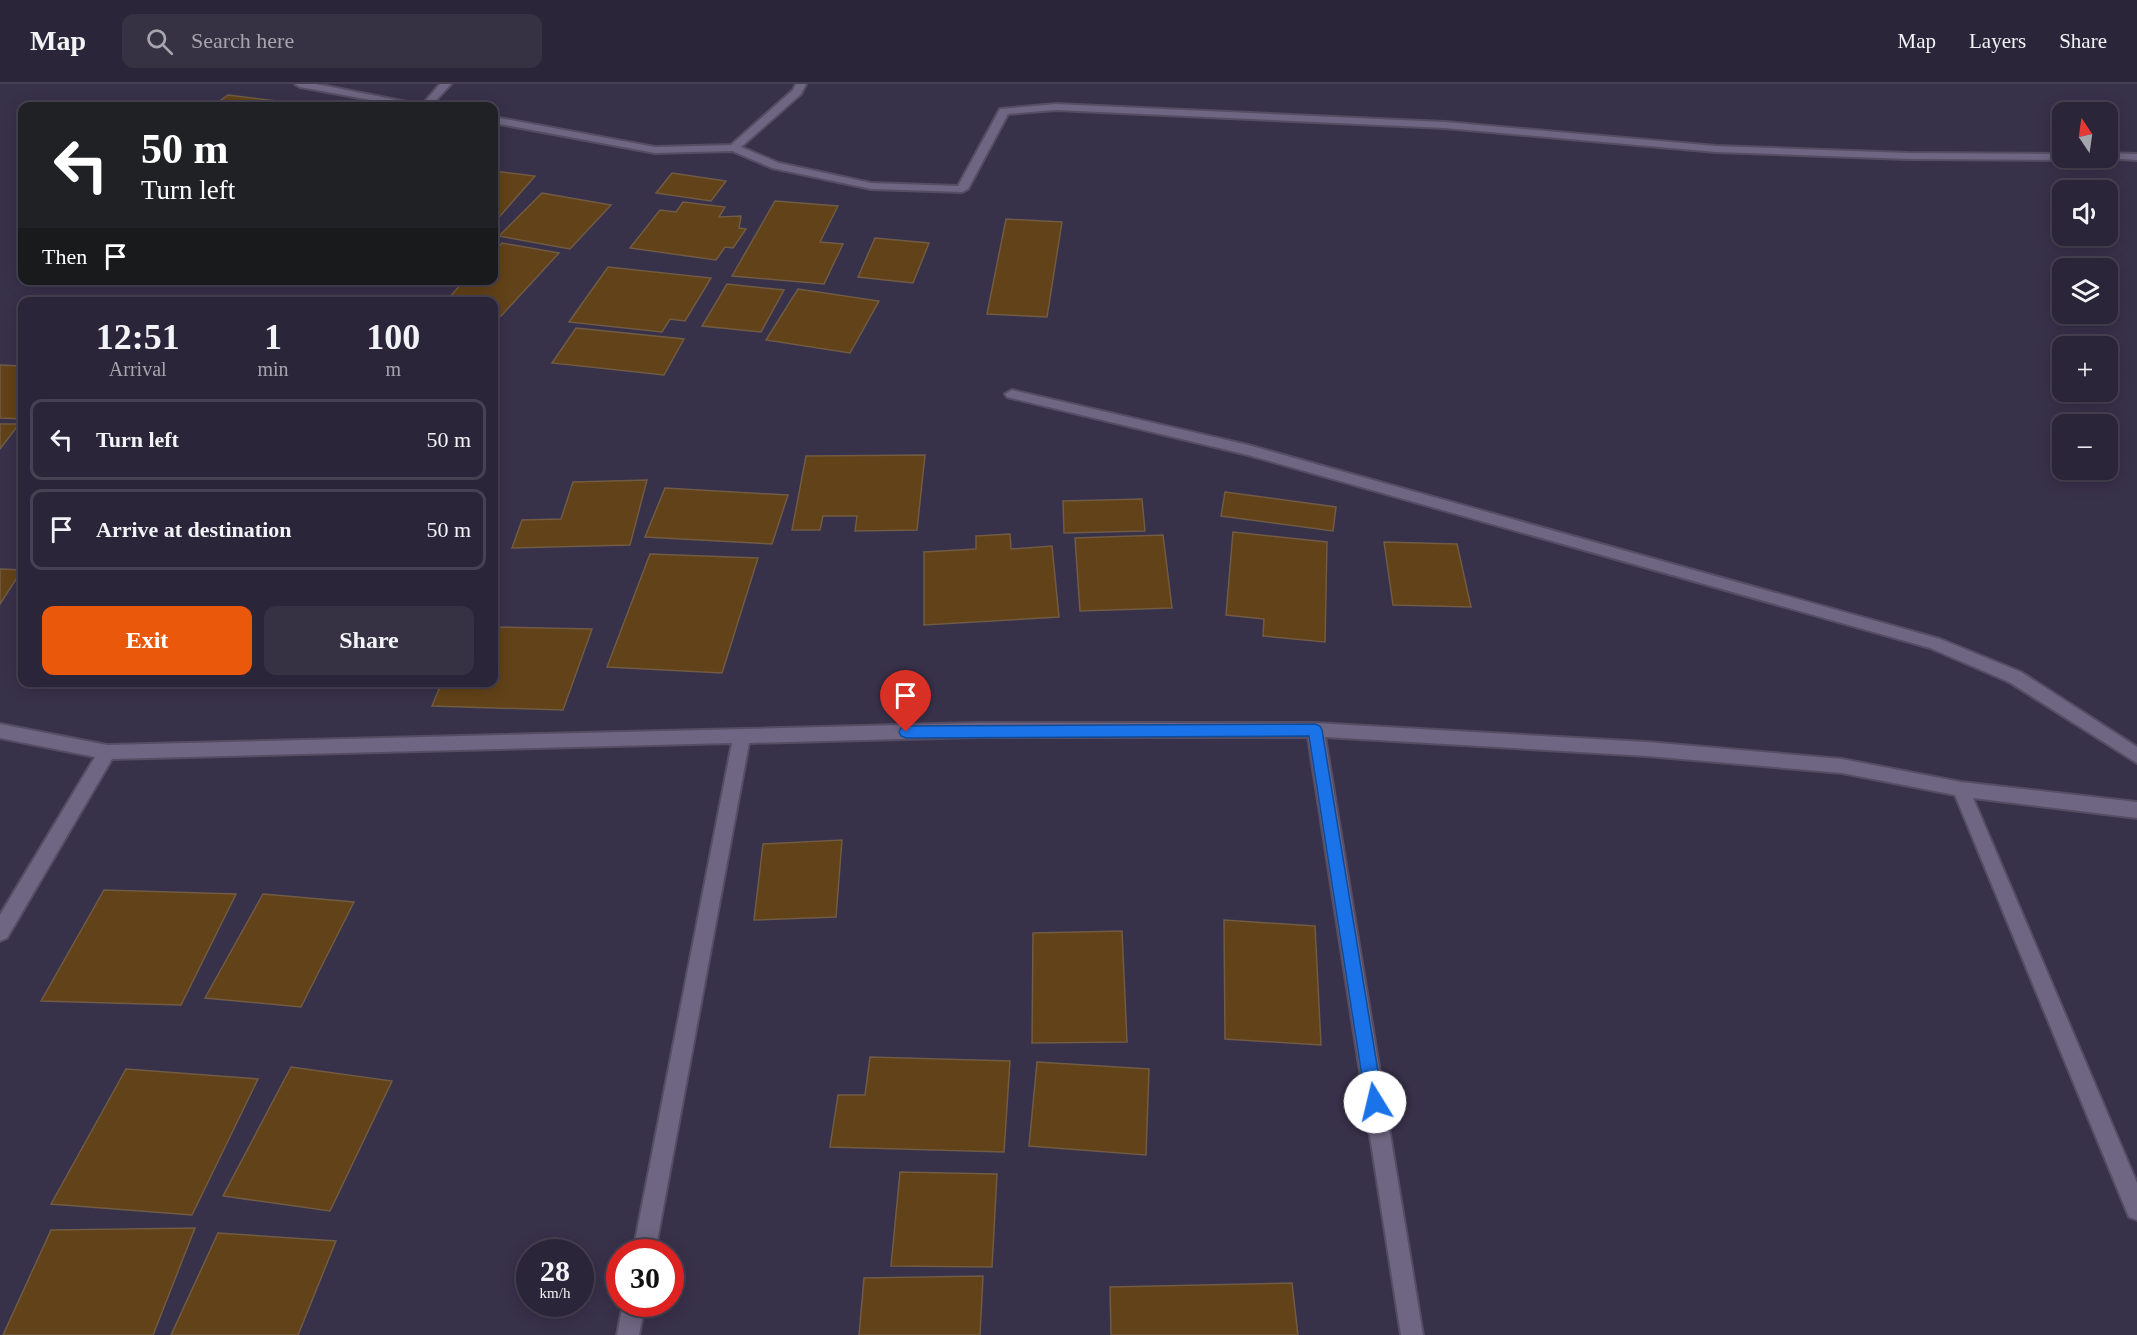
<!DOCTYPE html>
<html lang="en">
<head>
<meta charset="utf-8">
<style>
	:root { --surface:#2a2538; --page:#363143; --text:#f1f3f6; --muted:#a5a5ae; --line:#464253; --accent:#ea580c }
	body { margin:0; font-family:Georgia,serif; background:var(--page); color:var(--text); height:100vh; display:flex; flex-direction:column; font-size:22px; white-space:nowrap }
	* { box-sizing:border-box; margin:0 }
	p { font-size:20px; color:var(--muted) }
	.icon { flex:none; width:33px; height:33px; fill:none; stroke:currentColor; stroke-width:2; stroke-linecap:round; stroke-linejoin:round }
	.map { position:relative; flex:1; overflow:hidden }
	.sheet { position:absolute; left:18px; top:213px; width:480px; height:390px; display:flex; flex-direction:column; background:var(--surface); border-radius:12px; box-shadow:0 3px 15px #0003,0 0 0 2px var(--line) }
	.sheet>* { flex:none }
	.guide { position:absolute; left:18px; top:18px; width:480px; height:183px; border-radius:12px; box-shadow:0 3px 15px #0003,0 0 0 2px var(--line); background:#202124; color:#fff; overflow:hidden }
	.needle { width:39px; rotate:347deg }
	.controls { position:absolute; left:2052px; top:18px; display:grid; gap:12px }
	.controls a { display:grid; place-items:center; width:66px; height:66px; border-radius:12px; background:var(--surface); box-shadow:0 3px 15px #0003,0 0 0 2px var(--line); font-size:30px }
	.speed { position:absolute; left:516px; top:1155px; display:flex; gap:12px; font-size:30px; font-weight:700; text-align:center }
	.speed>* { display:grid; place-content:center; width:78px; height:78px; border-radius:50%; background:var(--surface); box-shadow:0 3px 15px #0003,0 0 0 2px var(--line); line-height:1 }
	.speed small { font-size:15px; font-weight:400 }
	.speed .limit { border:9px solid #d22; background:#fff; color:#111 }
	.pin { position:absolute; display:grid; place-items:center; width:51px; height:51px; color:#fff; margin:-62px -26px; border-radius:50% 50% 50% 0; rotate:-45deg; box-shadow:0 0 6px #0007 }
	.pin .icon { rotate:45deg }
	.me { position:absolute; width:66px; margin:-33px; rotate:351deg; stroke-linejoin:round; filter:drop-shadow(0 0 4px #0008) }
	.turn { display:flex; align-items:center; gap:21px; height:126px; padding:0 24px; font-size:27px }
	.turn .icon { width:78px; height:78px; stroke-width:2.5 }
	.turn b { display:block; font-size:42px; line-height:51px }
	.then { display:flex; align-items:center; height:57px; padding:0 24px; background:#0003; gap:12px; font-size:22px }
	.eta { display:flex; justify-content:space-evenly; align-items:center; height:102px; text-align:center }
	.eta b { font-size:36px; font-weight:700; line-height:42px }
	.primary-button { display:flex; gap:12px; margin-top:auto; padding:12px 24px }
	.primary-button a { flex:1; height:69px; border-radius:12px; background:var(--accent); color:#fff; font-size:24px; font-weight:700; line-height:69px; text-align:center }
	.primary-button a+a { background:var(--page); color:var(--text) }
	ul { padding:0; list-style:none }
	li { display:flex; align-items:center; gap:18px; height:81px; margin:0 12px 9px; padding:0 12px; border:3px solid var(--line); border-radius:12px }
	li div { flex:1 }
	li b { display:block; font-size:22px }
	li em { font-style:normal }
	header { display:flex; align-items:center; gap:36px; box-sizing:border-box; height:84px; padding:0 30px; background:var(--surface); border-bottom:2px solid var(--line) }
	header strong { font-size:28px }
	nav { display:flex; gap:33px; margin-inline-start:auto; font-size:21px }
	.search { width:420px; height:54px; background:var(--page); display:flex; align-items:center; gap:15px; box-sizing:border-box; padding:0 21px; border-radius:12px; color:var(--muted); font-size:22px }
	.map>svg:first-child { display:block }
	.building { fill:#624218; stroke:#705b44; stroke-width:1.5 }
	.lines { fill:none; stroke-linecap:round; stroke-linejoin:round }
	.minor-casing { stroke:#544d63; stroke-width:4 }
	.minor { fill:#6e6682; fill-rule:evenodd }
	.route { fill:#1a73e8; stroke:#114b97; stroke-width:1.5 }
</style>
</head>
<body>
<header>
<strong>Map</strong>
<div class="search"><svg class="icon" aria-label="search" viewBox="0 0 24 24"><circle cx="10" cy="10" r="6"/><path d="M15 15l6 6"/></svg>Search here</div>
<nav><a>Map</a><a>Layers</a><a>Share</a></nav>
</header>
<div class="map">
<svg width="2137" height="1251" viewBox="0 0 2137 1251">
	<rect width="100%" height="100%" fill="#38314a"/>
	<!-- building -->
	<path class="building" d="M 228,11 L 285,18 L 279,22 L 213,22 Z
		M 494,87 L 535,92 L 494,139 Z
		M 672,89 L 726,97 L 711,117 L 656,109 Z
		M 542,109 L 611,121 L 570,165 L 499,152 Z
		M 775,117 L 838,122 L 820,158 L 843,160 L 824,200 L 732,192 Z
		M 683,118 L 725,123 L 719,133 L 741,132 L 739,144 L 746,145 L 733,164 L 725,163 L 716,176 L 630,164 L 660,126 L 676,128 Z
		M 1006,135 L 1062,138 L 1047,233 L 987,230 Z
		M 875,154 L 929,159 L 913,199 L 858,193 Z
		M 502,159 L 559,169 L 501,232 L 494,231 L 494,218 L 445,218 L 465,196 L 494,196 L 494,168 Z
		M 608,183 L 711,194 L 685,237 L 670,235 L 662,248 L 569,238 Z
		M 727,200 L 784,206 L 761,248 L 702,242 Z
		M 798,205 L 879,217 L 850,269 L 766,256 Z
		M 576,244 L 684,255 L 664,291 L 552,279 Z
		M 0,281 L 22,282 L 22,335 L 0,334 Z
		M 0,340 L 19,340 L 0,365 Z
		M 925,371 L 917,446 L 855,447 L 857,432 L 823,432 L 820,446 L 792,446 L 806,372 Z
		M 647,396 L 630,461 L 512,464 L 522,436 L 561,435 L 573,398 Z
		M 665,404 L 788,411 L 772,460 L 645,453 Z
		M 1225,408 L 1336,423 L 1333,447 L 1221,432 Z
		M 1142,415 L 1145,447 L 1064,449 L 1063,417 Z
		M 1233,448 L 1327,458 L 1325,558 L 1263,552 L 1264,535 L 1226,531 Z
		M 1010,450 L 1011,465 L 1052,462 L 1059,533 L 924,541 L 924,468 L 976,465 L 976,452 Z
		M 1163,451 L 1172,524 L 1080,527 L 1075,454 Z
		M 1384,458 L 1457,460 L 1471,523 L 1393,521 Z
		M 650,470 L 758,474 L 722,589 L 607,583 Z
		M 0,485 L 22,486 L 0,520 Z
		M 494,543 L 592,545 L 563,626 L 432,622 L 442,598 L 494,598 Z
		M 842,756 L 836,833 L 754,836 L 763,760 Z
		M 104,806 L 236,810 L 181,921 L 41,917 Z
		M 263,810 L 354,818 L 301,923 L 205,914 Z
		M 1224,836 L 1315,842 L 1321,961 L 1225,955 Z
		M 1122,847 L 1127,958 L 1032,959 L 1033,849 Z
		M 870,973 L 1010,977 L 1004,1068 L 830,1063 L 838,1011 L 865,1011 Z
		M 1037,978 L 1149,985 L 1146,1071 L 1029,1062 Z
		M 291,983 L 392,997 L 330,1127 L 223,1112 Z
		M 126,985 L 258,995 L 192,1131 L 51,1120 Z
		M 900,1088 L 997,1090 L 992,1183 L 891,1182 Z
		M 195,1144 L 153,1251 L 3,1251 L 51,1146 Z
		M 218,1149 L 336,1157 L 298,1251 L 171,1251 Z
		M 983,1192 L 980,1251 L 859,1251 L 864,1194 Z
		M 1292,1199 L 1298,1251 L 1111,1251 L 1110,1203 Z"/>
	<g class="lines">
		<defs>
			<path id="minor" d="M 295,0 L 316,0 L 422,21 L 440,0 L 451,0 L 431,22 L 403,22 L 300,3 Z
				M 796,0 L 806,0 L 801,10 L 741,63 L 779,79 L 871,99 L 958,102 L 1000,25 L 1056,20 L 1445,38 L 1716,62 L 1908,69 L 2062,70 L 2062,74 L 2067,74 L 2062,76 L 1908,75 L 1716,68 L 1445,44 L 1056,26 L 1008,30 L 968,105 L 962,108 L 871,105 L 772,84 L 732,67 L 655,69 L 494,39 L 494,33 L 655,63 L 731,61 L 793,6 Z
				M 2108,69 L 2137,70 L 2137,76 L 2104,74 L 2108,74 Z
				M 1012,306 L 1248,361 L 1940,555 L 2021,588 L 2137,663 L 2137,679 L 2009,598 L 1930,564 L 1248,371 L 1007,313 L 1005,310 Z
				M 977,639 L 1315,639 L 1647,658 L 1842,675 L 1961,698 L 2137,718 L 2137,734 L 1973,714 L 2137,1099 L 2137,1136 L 2129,1133 L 1955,711 L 1842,689 L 1647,672 L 1325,653 L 1423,1251 L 1401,1251 L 1308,653 L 977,653 L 749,659 L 655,1168 L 633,1168 L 732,659 L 112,675 L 7,854 L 0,857 L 0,831 L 95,673 L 0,654 L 0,640 L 107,661 Z
				M 623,1220 L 645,1220 L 639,1251 L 617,1251 Z"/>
		</defs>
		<!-- minor casing -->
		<use href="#minor" class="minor-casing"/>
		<!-- minor -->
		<use href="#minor" class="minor"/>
	</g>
	<!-- route -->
	<path class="route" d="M 1315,640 L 1320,642 L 1322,646 L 1383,1018 L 1381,1024 L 1375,1027 L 1369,1024 L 1366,1018 L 1309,652 L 906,654 L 901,652 L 899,648 L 901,644 L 906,642 Z"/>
</svg>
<div class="controls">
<a><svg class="needle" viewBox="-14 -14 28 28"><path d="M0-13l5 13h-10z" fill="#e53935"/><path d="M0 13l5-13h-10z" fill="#a5a5ae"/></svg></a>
<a><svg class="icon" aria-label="sound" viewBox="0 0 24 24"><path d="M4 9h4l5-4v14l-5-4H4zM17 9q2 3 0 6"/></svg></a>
<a><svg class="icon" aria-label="layers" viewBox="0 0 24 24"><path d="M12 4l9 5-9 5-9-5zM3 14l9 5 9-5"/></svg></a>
<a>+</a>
<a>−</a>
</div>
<div class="speed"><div>28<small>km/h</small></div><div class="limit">30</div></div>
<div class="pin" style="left:906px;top:648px;background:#d93025"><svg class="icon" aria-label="arrive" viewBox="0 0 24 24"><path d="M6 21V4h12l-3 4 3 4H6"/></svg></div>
<svg class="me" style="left:1375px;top:1018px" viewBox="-20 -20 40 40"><circle r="19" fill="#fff"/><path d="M0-13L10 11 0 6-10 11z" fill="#1a73e8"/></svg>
<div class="guide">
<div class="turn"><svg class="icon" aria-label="left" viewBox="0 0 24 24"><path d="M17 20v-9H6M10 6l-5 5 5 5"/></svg><div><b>50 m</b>Turn left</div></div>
<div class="then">Then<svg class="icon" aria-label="arrive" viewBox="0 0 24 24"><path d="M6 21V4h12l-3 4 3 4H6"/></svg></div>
</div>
<section class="sheet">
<div class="eta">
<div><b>12:51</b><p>Arrival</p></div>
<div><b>1</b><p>min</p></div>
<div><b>100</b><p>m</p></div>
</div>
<ul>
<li><svg class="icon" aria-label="left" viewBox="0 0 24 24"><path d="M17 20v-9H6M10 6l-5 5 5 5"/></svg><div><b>Turn left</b></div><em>50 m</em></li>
<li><svg class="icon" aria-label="arrive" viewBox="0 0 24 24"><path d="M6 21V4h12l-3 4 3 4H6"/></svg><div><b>Arrive at destination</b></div><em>50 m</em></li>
</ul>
<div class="primary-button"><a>Exit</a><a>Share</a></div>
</section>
</div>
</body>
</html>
